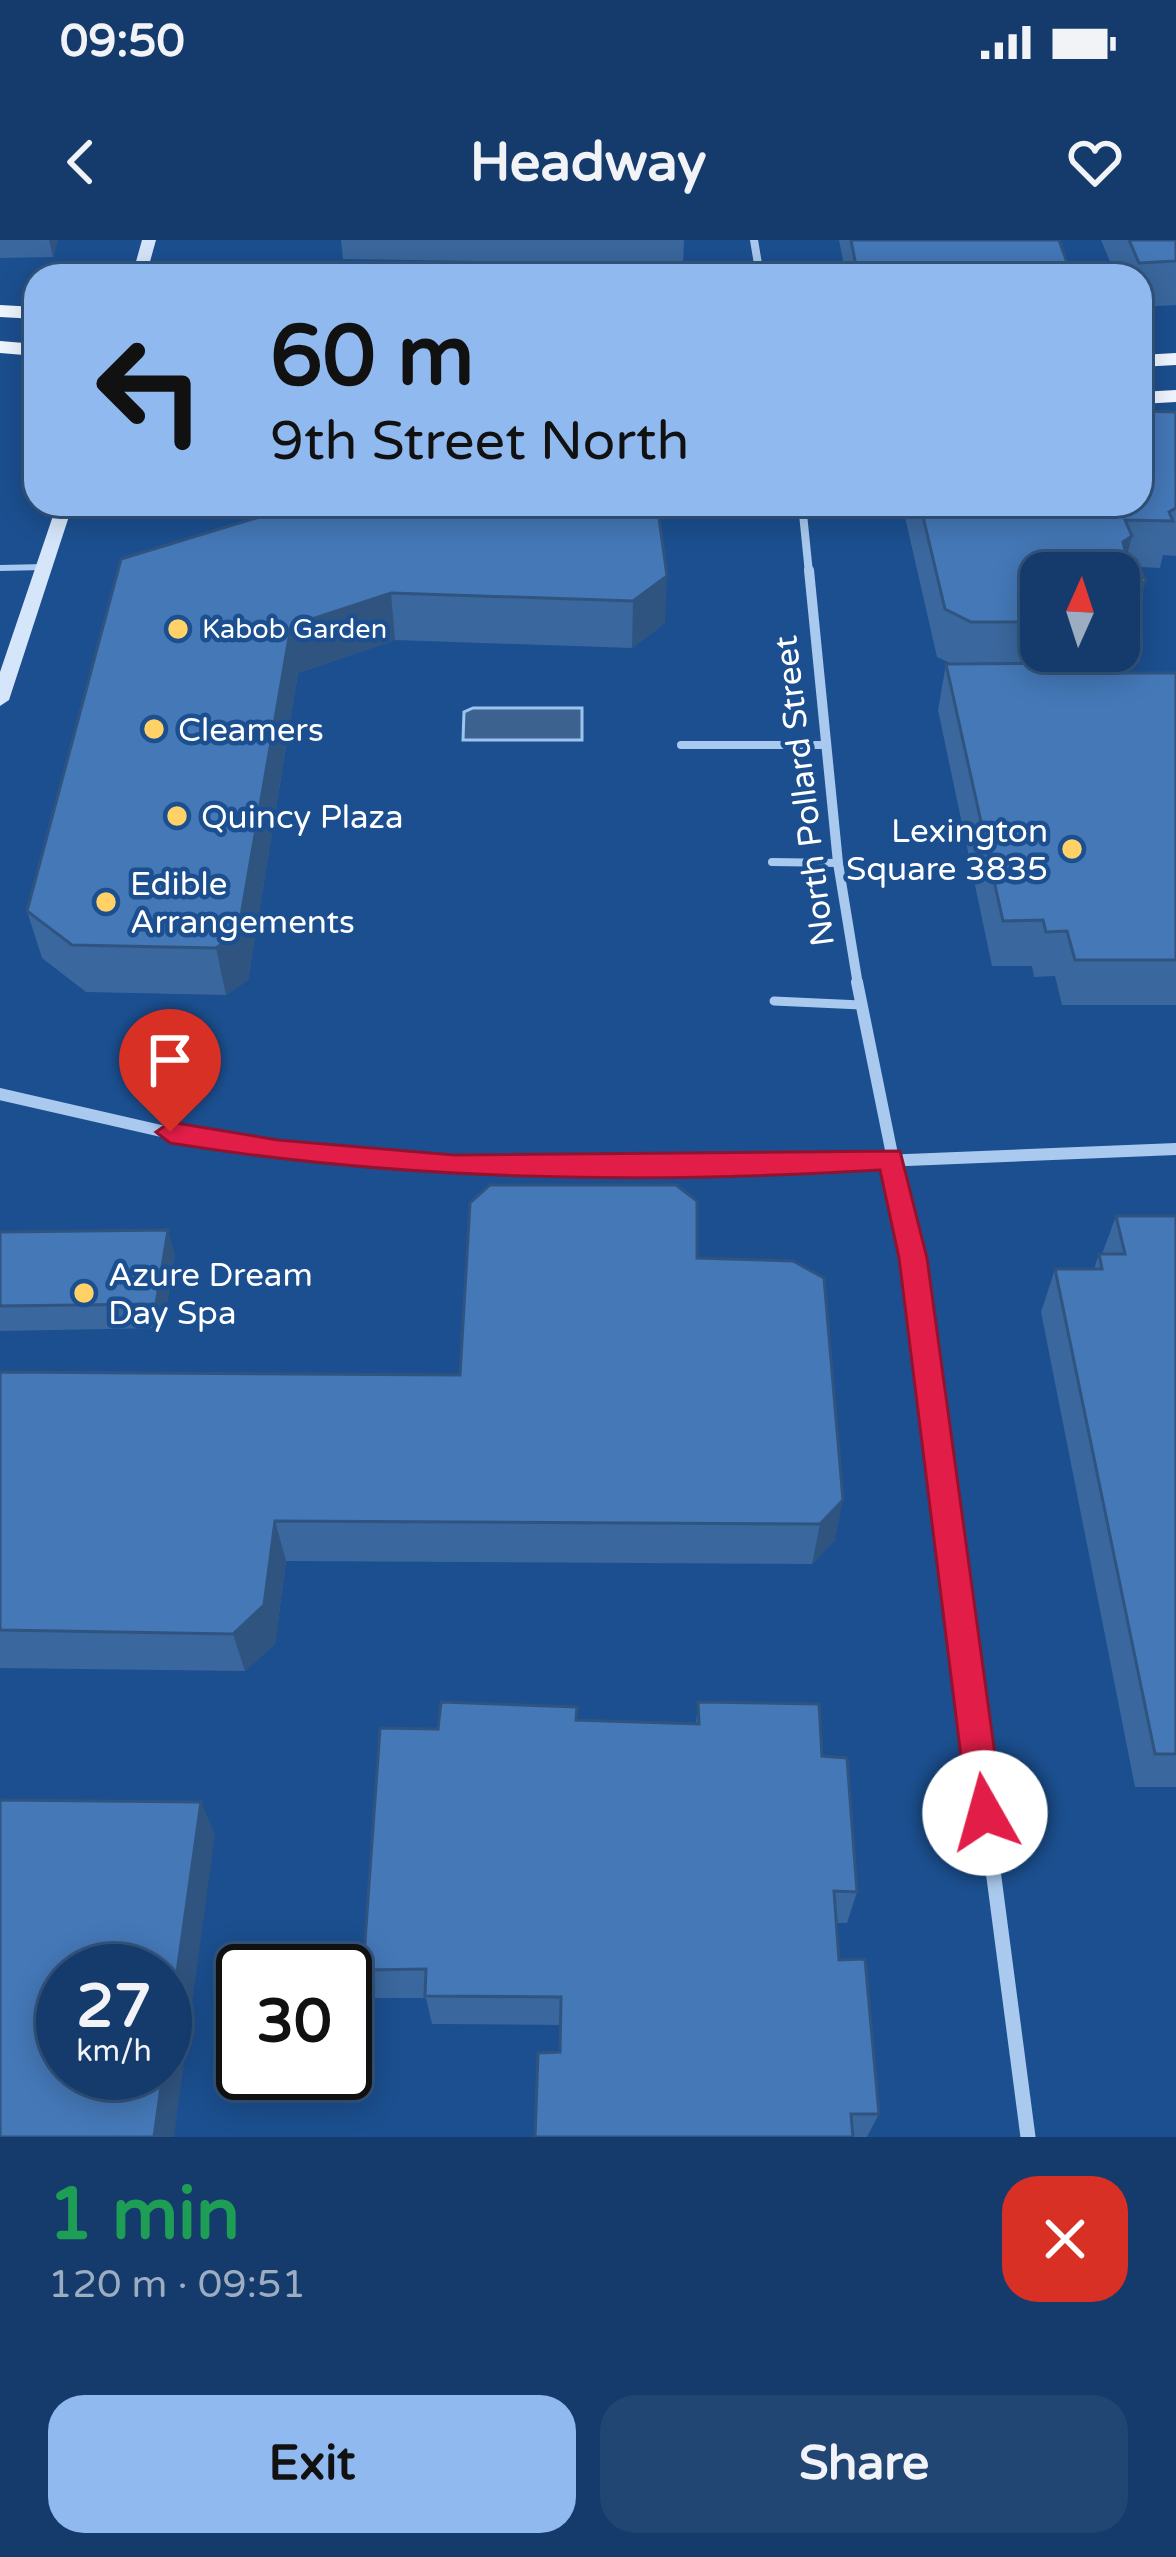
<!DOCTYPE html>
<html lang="en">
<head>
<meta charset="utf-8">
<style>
	:root { --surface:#143b6b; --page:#214673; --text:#f1f3f6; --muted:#9dadc1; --line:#33557e; --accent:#90b9f0 }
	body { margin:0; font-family:"Varela Round",sans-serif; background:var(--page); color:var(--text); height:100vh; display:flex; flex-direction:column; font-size:45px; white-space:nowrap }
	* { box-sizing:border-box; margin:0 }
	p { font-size:39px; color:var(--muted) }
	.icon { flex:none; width:66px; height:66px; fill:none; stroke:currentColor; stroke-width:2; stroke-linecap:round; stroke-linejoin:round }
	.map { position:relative; height:1897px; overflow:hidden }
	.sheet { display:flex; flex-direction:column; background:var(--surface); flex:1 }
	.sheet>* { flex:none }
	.guide { position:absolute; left:24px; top:24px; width:1128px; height:252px; border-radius:36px; box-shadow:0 6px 30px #0003,0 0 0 3px var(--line); background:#90b9f0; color:#111; overflow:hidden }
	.needle { width:78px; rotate:3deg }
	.controls { position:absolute; left:1020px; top:312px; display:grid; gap:24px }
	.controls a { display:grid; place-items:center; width:120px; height:120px; border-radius:24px; background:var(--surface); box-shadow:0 6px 30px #0003,0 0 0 3px var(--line); font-size:60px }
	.speed { position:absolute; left:36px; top:1704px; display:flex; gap:24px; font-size:60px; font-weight:700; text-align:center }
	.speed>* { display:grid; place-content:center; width:156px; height:156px; border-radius:50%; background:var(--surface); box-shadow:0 6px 30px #0003,0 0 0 3px var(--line); line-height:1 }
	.speed small { font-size:30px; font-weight:400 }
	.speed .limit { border:6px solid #111; border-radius:18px; background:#fff; color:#111 }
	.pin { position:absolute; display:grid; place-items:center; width:102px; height:102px; color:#fff; margin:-123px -51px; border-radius:50% 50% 50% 0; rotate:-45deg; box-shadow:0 0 12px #0007 }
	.pin .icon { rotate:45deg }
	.me { position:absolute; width:132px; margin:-66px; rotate:353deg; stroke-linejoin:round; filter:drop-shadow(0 0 9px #0008) }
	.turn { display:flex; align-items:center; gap:42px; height:252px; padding:0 48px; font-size:54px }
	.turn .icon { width:156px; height:156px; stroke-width:2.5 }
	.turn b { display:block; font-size:84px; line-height:102px }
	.round { display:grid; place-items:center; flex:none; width:126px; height:126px; border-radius:36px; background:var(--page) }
	.head { display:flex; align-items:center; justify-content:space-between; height:204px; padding:0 48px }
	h1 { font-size:72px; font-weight:700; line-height:90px; color:#1e9e55 }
	.button { display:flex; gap:24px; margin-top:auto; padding:24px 48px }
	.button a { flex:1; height:138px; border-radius:36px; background:var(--accent); color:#111; font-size:48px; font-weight:700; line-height:138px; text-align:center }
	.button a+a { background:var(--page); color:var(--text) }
	.status { display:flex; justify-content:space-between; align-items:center; height:84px; padding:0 60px; background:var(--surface); direction:ltr }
	.status svg { height:33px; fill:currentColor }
	header { display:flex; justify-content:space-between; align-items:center; height:156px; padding:0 48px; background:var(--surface); font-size:54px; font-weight:700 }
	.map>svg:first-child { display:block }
	.water { fill:#3c6290; stroke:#9cc4f0; stroke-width:3 }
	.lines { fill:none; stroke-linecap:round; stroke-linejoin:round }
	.lane-far2 { stroke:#a9c9ee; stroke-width:6 }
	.lane-far1 { stroke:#a9c9ee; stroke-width:8 }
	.lane { stroke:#a9c9ee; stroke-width:9 }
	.street-far3 { stroke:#a9c9ee; stroke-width:8 }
	.street-far2 { stroke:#a9c9ee; stroke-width:10 }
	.street-far1 { stroke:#a9c9ee; stroke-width:12 }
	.street { stroke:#a9c9ee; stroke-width:15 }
	.secondary { fill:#d6e6fa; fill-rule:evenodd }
	.primary { fill:#f0f6ff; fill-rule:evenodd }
	.wall { fill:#3a679d; fill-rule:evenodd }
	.shaded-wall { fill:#305480 }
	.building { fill:#4478b7; stroke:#305480; stroke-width:3 }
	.route { fill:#e11d48; stroke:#92132f; stroke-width:3 }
	.poi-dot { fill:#ffd166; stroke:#1b4f8f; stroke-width:4.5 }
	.labels { text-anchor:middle; stroke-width:9; stroke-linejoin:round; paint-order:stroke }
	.far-poi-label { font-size:27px; fill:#fff; stroke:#1b4f8f; text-anchor:start }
	.poi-label { font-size:33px; fill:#fff; stroke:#1b4f8f; text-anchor:start }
	.street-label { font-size:33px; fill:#fff; stroke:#1b4f8f }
</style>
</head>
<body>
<div class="status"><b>09:50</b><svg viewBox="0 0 49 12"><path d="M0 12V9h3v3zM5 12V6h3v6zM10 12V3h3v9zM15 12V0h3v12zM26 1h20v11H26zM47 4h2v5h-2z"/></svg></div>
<header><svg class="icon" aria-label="back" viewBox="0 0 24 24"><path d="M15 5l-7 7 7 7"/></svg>Headway<svg class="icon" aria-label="heart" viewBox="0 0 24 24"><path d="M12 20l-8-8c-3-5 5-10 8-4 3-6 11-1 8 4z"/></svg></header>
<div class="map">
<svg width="1176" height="1897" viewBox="0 0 1176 1897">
	<rect width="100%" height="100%" fill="#1b4f8f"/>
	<!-- water -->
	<path class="water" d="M 473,468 L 582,468 L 582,500 L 463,500 L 464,472 Z"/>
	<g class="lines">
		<!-- lane-far2 -->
		<path class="lane-far2" d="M 0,328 L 44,327"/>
		<!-- lane-far1 -->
		<path class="lane-far1" d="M 681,505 L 824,505
			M 772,622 L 838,623"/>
		<!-- lane -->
		<path class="lane" d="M 774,761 L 861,765"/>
		<!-- street-far3 -->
		<path class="street-far3" d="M 754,0 L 760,36
			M 802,264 L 809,333"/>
		<!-- street-far2 -->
		<path class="street-far2" d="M 809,330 L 838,623 L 858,745"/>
		<!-- street-far1 -->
		<path class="street-far1" d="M 857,742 L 913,1018 L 945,1259
			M 0,854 L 170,893 L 278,910 L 455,925 L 784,925 L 1176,909"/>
		<!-- street -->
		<path class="street" d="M 944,1256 L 1028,1897"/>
		<!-- secondary -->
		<path class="secondary" d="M 142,0 L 156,0 L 146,36 L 132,36 Z
			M 57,264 L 73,264 L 9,460 L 0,466 L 0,432 Z"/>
		<!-- primary -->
		<path class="primary" d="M 0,65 L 36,67 L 36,79 L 0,77 Z
			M 0,101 L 36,104 L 36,116 L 0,113 Z
			M 1176,113 L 1176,125 L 1140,127 L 1140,115 Z
			M 1176,150 L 1176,162 L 1140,164 L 1140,152 Z"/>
	</g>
	<!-- wall -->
	<path class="wall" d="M 0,0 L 58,0 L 53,17 L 0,18 Z
		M 341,0 L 684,0 L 683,24 L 343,19 Z
		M 839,0 L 1059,0 L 1070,31 L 1069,36 L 846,36 Z
		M 1101,0 L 1176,0 L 1176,65 L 1140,67 L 1140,36 L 1116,36 Z
		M 1176,172 L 1176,316 L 1163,315 L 1160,328 L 1140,327 L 1133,388 L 1130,390 L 1125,410 L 1101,421 L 1080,424 L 1083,433 L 1176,433 L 1176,765 L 1062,765 L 1055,736 L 1034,737 L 1032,726 L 992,726 L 938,470 L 946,424 L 952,424 L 937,417 L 902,264 L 1140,264 ZM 1041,333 L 1119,411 L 1041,411 Z
		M 657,264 L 665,383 L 632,408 L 395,400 L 298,433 L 248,740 L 226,755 L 86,752 L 42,718 L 27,671 L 121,319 Z
		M 1116,976 L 1176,976 L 1176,1547 L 1135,1547 L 1041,1072 L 1055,1029 L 1094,1029 L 1099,1014 L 1102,1014 Z
		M 0,992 L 175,1014 L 163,1088 L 0,1091 Z
		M 697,1018 L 835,1300 L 812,1324 L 286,1321 L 275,1404 L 245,1431 L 0,1428 L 0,1132 L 460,1135 Z
		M 698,1462 L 822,1516 L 857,1652 L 847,1683 L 836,1683 L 839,1720 L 879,1874 L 867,1897 L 535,1897 L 560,1812 L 560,1785 L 432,1784 L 426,1758 L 372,1758 L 363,1730 L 438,1489 L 577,1480 L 696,1484 Z"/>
	<!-- shaded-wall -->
	<path class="shaded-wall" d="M 49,0 L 58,0 L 53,17 Z
		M 1132,296 L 1120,343 L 1123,302 Z
		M 667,336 L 665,383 L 632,408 L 633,361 Z
		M 1146,341 L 1133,388 L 1130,390 L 1125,410 L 1101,421 L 1052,429 L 1056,411 L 1119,411 L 1119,370 L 1138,346 Z
		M 391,353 L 395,400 L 298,433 L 248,740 L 226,755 L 216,708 L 291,386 Z
		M 168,990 L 175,1014 L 163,1088 L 156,1064 Z
		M 843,1260 L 835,1300 L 812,1324 L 820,1284 Z
		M 275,1281 L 286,1321 L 275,1404 L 245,1431 L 233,1394 Z
		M 201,1562 L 215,1594 L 174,1897 L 154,1897 L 163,1833 L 165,1833 L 165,1817 Z"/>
	<!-- building -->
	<path class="building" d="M 851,0 L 1059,0 L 1070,31 L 857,31 Z
		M 1129,0 L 1176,0 L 1176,21 L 1139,23 Z
		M 1140,171 L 1176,172 L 1176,268 L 1169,272 L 1173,281 L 1125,280 L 1132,296 L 1123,302 L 1127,318 L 1136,320 L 1146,341 L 1138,346 L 1137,362 L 1119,370 L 1119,333 L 1041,333 L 1041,382 L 971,382 L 945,369 L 920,264 L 1140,264 Z
		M 302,264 L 657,264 L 667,336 L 633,361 L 391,353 L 291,386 L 238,693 L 216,708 L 72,705 L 27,671 L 121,319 Z
		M 1080,423 L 1083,433 L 1176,433 L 1176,720 L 1075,720 L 1067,691 L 1046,692 L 1043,680 L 1003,681 L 946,424 Z
		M 490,945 L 676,945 L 697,961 L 697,1018 L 793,1021 L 824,1038 L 843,1260 L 820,1284 L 275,1281 L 264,1365 L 233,1394 L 0,1390 L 0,1132 L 460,1135 L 470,963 Z
		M 1116,976 L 1176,976 L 1176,1514 L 1155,1514 L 1055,1029 L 1102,1029 L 1099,1014 L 1125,1014 Z
		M 168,990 L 156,1064 L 0,1066 L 0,992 Z
		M 441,1462 L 577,1467 L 576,1480 L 699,1484 L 698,1462 L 819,1464 L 822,1516 L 847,1518 L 857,1652 L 834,1651 L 839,1720 L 865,1719 L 879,1874 L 851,1874 L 853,1897 L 535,1897 L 538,1813 L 560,1812 L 561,1757 L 425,1756 L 426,1729 L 363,1730 L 380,1488 L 438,1489 Z
		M 0,1560 L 201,1562 L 165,1817 L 165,1731 L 63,1731 L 63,1833 L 163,1833 L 154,1897 L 0,1897 Z"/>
	<!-- route -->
	<path class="route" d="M 170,882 L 278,900 L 454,915 L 900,911 L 927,1018 L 1003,1573 L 997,1585 L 985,1590 L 973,1585 L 968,1573 L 899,1018 L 880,930 C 643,944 404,941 170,903 L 156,892 Z"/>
	<!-- markers -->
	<g class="poi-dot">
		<circle cx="178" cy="389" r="12"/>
		<circle cx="154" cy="489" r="12"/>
		<circle cx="177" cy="576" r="12"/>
		<circle cx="1072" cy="609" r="12"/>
		<circle cx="106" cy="662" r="12"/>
		<circle cx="84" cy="1053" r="12"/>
	</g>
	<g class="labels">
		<!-- far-poi labels -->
		<g class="far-poi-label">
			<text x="202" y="398">Kabob Garden</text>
		</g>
		<!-- poi labels -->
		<g class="poi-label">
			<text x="178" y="501">Cleamers</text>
			<text x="201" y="588">Quincy Plaza</text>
			<text x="1048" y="602" text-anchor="end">Lexington<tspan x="1048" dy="38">Square 3835</tspan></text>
			<text x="130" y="655">Edible<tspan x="130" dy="38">Arrangements</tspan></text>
			<text x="108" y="1046">Azure Dream<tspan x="108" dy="38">Day Spa</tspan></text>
		</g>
		<!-- street labels -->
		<g class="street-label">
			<text transform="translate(803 551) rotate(-97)" y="12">North Pollard Street</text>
		</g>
	</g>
</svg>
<div class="controls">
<a><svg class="needle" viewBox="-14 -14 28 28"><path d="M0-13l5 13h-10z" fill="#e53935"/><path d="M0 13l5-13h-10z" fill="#9dadc1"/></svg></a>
</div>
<div class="speed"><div>27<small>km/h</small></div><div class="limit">30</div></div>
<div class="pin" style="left:170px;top:892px;background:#d93025"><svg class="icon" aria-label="arrive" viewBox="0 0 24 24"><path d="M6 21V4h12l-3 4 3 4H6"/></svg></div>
<svg class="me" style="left:985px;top:1573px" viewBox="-20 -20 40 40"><circle r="19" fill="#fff"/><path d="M0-13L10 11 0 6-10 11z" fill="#e11d48"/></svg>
<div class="guide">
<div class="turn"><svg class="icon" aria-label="left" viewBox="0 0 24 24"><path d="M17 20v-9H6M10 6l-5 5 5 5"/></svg><div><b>60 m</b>9th Street North</div></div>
</div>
</div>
<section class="sheet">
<div class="head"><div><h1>1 min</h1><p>120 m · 09:51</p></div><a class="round" style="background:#d93025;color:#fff"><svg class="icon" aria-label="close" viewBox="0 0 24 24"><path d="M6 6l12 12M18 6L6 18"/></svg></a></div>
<div class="button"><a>Exit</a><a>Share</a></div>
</section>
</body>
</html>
